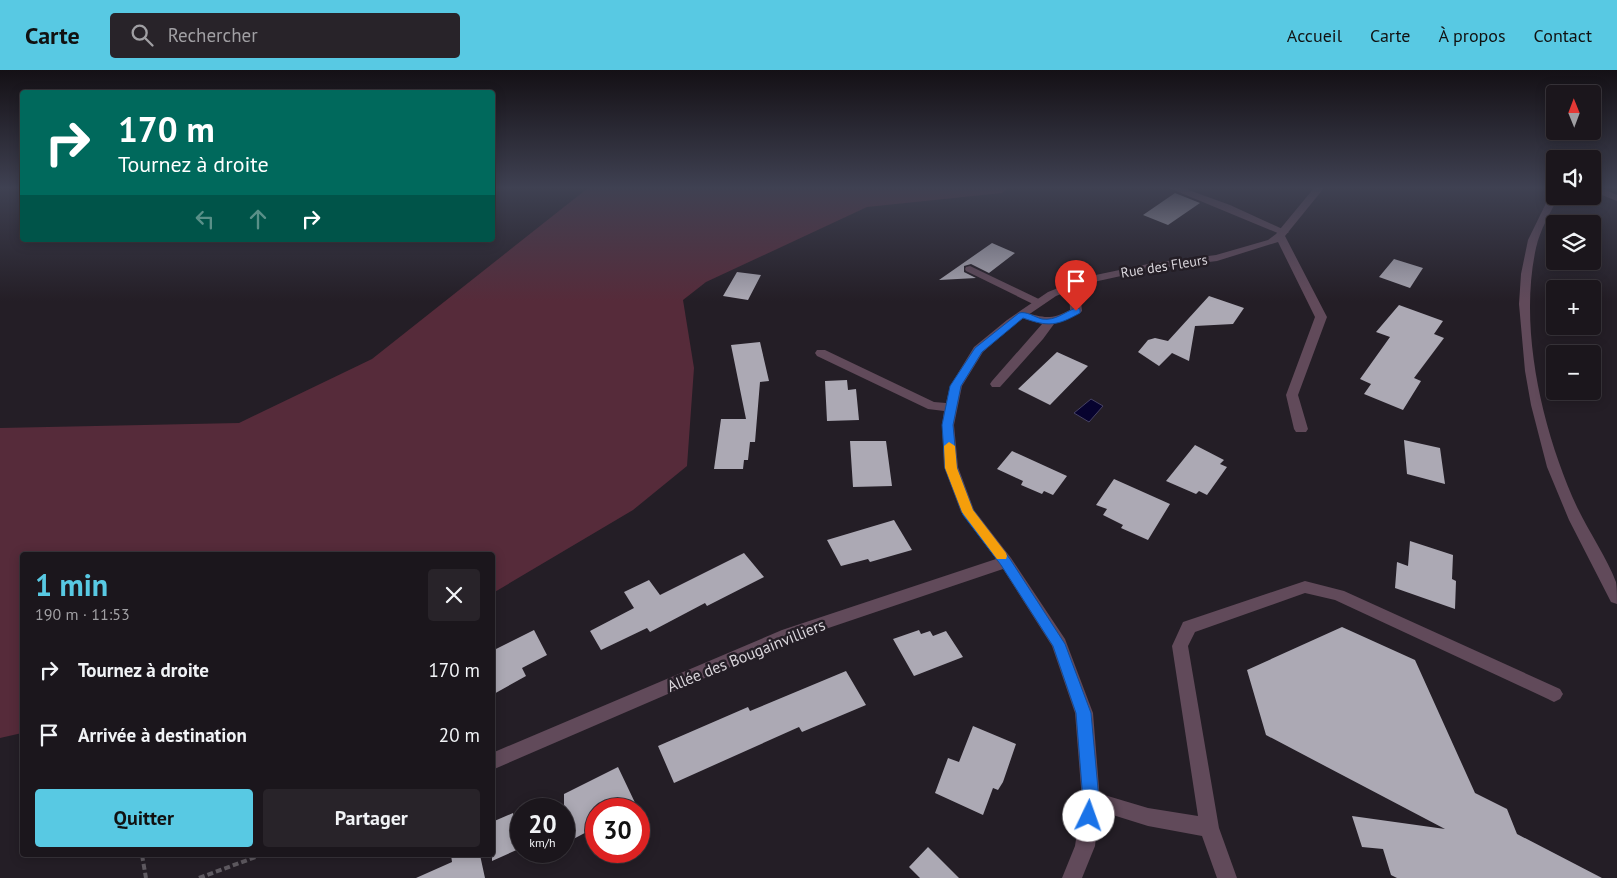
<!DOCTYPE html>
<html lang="fr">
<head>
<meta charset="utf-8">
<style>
	:root { --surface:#1b161c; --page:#282329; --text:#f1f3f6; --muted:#a09fa3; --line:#39353b; --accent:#58c9e3 }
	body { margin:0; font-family:"PT Sans",sans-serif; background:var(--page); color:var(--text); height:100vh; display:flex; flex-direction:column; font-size:19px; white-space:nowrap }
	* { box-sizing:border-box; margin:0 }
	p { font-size:16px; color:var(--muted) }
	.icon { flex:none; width:28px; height:28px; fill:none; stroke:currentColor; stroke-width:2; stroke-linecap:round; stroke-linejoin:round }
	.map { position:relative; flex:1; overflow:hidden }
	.drawer { position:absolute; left:20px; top:482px; width:475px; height:305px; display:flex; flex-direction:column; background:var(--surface); border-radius:5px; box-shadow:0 2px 12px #0003,0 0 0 1px var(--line) }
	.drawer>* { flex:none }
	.guide { position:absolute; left:20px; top:20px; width:475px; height:152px; border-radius:5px; box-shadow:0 2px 12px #0003,0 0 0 1px var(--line); background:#00695c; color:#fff; overflow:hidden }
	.needle { width:32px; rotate:359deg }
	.controls { position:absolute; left:1546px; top:15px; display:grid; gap:10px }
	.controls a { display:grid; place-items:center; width:55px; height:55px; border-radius:5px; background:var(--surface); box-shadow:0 2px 12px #0003,0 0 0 1px var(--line); font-size:25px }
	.speed { position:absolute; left:510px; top:728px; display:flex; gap:10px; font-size:25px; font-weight:700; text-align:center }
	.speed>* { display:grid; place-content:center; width:65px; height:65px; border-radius:50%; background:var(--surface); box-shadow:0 2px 12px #0003,0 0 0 1px var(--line); line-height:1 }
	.speed small { font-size:12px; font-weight:400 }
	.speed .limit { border:8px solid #d22; background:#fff; color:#111 }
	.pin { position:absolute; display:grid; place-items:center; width:42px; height:42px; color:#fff; margin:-51px -21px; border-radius:50% 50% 50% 0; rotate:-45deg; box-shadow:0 0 5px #0007 }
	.pin .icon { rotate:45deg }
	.me { position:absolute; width:55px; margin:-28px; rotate:3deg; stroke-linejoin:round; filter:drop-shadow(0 0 4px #0008) }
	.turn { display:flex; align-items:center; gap:18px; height:105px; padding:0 15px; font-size:22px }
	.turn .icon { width:65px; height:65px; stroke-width:2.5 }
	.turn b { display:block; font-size:35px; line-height:42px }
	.lanes { display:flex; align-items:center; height:48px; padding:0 15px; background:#0003; justify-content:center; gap:25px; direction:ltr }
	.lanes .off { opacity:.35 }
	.round { display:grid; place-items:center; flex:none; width:52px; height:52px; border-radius:5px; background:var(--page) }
	.headline { display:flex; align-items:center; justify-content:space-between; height:85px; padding:0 15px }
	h1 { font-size:30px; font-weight:600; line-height:38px; color:var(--accent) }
	.cta { display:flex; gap:10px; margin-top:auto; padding:10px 15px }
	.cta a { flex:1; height:58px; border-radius:5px; background:var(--accent); color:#111; font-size:20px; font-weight:600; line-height:58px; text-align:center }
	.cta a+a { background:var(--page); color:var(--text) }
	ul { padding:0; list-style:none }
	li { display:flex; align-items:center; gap:15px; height:65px; padding:0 15px }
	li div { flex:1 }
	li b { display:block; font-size:19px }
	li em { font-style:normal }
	header { display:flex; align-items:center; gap:30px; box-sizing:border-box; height:70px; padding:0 25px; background:var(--accent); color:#111 }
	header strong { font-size:24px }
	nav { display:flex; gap:28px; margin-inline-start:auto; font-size:18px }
	.search { width:350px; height:45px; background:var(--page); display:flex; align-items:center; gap:12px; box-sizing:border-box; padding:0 18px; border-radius:5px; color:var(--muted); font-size:19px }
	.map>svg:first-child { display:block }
	.green { fill:#562b3a }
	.water { fill:#07032f; stroke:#464263 }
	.building { fill:#aca9b4 }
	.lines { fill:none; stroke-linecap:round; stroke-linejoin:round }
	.path { stroke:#5f5a61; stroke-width:4; stroke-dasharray:6 3; stroke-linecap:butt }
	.service { fill:#614a5a; fill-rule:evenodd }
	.minor { fill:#614a5a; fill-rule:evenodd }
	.tertiary { fill:#614a5a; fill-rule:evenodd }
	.route { fill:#1a73e8; stroke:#114b97 }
	.slow { fill:#f59e0b }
	.labels { text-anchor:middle; stroke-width:5; stroke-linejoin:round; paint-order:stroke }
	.street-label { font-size:14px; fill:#d9d5db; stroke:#241e26 }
	.near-street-label { font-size:16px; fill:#d9d5db; stroke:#241e26 }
</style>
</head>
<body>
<header>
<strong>Carte</strong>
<div class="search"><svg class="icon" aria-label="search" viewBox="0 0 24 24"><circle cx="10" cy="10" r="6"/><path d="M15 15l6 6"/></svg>Rechercher</div>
<nav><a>Accueil</a><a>Carte</a><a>À propos</a><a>Contact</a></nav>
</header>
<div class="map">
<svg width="1617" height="808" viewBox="0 0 1617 808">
	<rect width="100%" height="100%" fill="#241e26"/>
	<!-- green -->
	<path class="green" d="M 588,118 L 1008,118 L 1002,123 L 867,137 L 706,212 L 683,230 L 694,298 L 687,396 L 633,440 L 493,523 L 492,485 L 22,485 L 22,663 L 0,668 L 0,358 L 239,353 L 372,289 Z"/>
	<!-- water -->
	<path class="water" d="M 1091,329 L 1103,336 L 1089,352 L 1074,343 Z"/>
	<!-- building -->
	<path class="building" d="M 1175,123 L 1200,133 L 1168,155 L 1143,145 Z
		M 992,173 L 1015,183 L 989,203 L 971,194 L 964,196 L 964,202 L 976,208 L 939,210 Z
		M 1394,189 L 1423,198 L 1410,218 L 1379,207 Z
		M 737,202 L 761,205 L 748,230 L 723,226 Z
		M 1209,226 L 1244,238 L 1233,254 L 1195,256 L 1189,291 L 1172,283 L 1159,296 L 1138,282 L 1148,270 L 1155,268 L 1168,271 Z
		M 1399,235 L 1443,251 L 1434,264 L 1444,268 L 1414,308 L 1421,311 L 1403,340 L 1364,324 L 1371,314 L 1360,309 L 1390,267 L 1376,262 Z
		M 760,272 L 769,311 L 760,312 L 755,372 L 750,372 L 748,390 L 744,390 L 743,399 L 714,399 L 721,349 L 746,349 L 731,275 Z
		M 1057,282 L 1088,296 L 1050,335 L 1018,319 Z
		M 847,310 L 848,320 L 856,319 L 859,350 L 827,351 L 825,311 Z
		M 1404,370 L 1440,378 L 1445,414 L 1407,404 Z
		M 850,371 L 886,371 L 892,416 L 853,417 Z
		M 1195,375 L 1224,390 L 1220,394 L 1227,397 L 1207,425 L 1199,421 L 1196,424 L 1166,411 Z
		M 1012,381 L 1067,406 L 1053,425 L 1044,421 L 1042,424 L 1021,415 L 1023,411 L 997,399 Z
		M 1114,409 L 1170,434 L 1148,470 L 1121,458 L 1123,455 L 1103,445 L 1107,439 L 1096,435 Z
		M 894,450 L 912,480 L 870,492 L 868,489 L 841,496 L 827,470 Z
		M 1410,471 L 1453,485 L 1452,509 L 1456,511 L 1455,539 L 1395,518 L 1397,492 L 1408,496 Z
		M 744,483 L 764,507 L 707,536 L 705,533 L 650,562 L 647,558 L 601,580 L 590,561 L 634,538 L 624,522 L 649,510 L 660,525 Z
		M 1342,557 L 1415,590 L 1475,723 L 1507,739 L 1517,764 L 1602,808 L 1397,808 L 1391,805 L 1383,779 L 1362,777 L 1352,746 L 1445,759 L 1266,665 L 1247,600 Z
		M 534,560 L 547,585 L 522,598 L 526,606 L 492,625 L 492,581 Z
		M 919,560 L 921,564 L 930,561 L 933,566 L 946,561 L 963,587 L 914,606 L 893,569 Z
		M 846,601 L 866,635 L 802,662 L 799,657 L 674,713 L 658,676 L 748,637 L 750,641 Z
		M 973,656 L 1016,674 L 1003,712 L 998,720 L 993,718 L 983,745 L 935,723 L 948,688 L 959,692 Z
		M 618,697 L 638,739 L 596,739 L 596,757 L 564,774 L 564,724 Z
		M 513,743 L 521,770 L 521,778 L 492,791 L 492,752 Z
		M 928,777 L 959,808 L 920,808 L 909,797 Z
		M 451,785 L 480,785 L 485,808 L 416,808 L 452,792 Z"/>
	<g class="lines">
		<!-- path -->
		<path class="path" d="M 142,785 L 146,808
			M 199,808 L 261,785"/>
		<!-- service -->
		<path class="service" d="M 1169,118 L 1183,118 L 1230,135 L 1289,162 L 1284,165 L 1280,164 Z
			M 970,196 L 1043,231 L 1045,233 L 1039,236 L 1035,235 L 966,201 L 965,199 L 966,197 Z
			M 1074,212 L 1079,215 L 1082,241 L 1080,243 L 1054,254 L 1043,269 L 1000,317 L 992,317 L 990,314 L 992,311 L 1042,254 L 1018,247 L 1016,245 L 1018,243 L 1022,242 C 1044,247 1049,251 1070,240 L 1069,215 Z
			M 1305,511 L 1344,521 L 1560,619 L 1563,624 L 1560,629 L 1554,632 L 1548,629 L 1335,530 L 1305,523 L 1195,562 L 1188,576 L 1219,758 L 1237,808 L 1217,808 L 1202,766 L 1148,756 L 1084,736 L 1082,730 L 1084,724 L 1091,721 L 1148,738 L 1198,746 L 1172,576 L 1183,552 Z"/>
		<!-- minor -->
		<path class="minor" d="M 1314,118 L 1324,118 L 1285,166 L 1327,247 L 1298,325 L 1308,359 L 1306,362 L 1296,362 L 1294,359 L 1286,325 L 1315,247 L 1278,172 L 1217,191 L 1153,199 L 1089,213 L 1056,226 L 1015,254 L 983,282 L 962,316 L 954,355 L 958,397 L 974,440 L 1011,488 L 1065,569 L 1093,643 L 1100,730 L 1095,776 L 1082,808 L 1062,808 L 1075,776 L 1082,730 L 1075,643 L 1052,576 L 1003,499 L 793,570 L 492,700 L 492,683 L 782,560 L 996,489 L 961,442 L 944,397 L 942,355 L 944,341 L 928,339 L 817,286 L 815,283 L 817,280 L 825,280 L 934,332 L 946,333 L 950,316 L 974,277 L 1007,250 L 1048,222 L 1086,207 L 1153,193 L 1216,185 L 1268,170 L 1276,164 Z
			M 1592,118 L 1602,118 L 1617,125 L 1617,131 L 1592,121 Z"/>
		<!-- tertiary -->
		<path class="tertiary" d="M 1555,122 L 1555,126 L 1559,126 C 1550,143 1540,160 1536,178 C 1518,259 1543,363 1577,437 C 1589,462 1607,488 1616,512 C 1617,518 1617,527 1617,534 L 1611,532 L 1569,450 L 1547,397 L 1531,335 L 1525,301 L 1519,234 L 1521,204 L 1528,170 L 1550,125 Z"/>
	</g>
	<!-- sky -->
	<linearGradient id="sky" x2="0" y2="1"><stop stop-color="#141015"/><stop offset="0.51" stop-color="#3f4152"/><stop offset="1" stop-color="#3f4152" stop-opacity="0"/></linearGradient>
	<rect width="1617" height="231" fill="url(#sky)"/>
	<!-- route -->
	<path class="route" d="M 1076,238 L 1080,239 L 1080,243 C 1057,256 1048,257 1023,248 L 982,282 L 961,316 L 953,355 L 957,398 L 973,440 L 1010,489 L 1065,574 L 1091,643 L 1099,730 L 1094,751 L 1089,753 L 1083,751 L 1081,746 L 1083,730 L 1076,643 L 1053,576 L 1001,495 L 963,445 L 945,398 L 942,355 L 950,316 L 975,278 L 1019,243 C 1027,241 1034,247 1042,249 C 1056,251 1064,242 1076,238 Z"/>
	<!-- slow -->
	<path class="slow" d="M 949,372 L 955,376 L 957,398 L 973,440 L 1006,483 L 1007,486 L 1006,489 L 997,489 L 962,442 L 945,398 L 944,376 Z"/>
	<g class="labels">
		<!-- street labels -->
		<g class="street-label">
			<text transform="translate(1164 196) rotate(-9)" y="5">Rue des Fleurs</text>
		</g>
		<!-- near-street labels -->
		<g class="near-street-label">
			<text transform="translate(746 585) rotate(-22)" y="6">Allée des Bougainvilliers</text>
		</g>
	</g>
</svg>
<div class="controls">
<a><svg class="needle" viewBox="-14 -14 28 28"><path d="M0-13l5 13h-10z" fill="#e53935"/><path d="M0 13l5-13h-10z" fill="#a09fa3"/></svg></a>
<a><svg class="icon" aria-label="sound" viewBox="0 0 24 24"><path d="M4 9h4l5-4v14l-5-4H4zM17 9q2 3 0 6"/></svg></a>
<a><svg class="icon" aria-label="layers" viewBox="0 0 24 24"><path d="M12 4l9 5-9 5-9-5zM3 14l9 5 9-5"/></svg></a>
<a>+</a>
<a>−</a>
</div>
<div class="speed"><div>20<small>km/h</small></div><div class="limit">30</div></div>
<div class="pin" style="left:1076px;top:241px;background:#d93025"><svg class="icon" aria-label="arrive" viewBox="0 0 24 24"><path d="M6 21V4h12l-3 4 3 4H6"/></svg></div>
<svg class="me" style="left:1089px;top:746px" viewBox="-20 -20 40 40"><circle r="19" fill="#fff"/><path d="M0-13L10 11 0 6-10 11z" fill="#1a73e8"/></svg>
<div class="guide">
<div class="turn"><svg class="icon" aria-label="right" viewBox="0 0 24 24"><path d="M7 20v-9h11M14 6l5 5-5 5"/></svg><div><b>170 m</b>Tournez à droite</div></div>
<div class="lanes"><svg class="icon off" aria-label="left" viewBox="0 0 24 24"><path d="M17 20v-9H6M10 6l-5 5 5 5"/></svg><svg class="icon off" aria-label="ahead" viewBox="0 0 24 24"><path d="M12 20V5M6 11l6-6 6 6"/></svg><svg class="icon" aria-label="right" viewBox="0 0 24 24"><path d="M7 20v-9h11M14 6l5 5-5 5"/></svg></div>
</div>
<section class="drawer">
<div class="headline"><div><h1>1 min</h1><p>190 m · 11:53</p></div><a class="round"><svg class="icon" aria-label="close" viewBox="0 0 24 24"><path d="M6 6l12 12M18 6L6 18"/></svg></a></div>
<ul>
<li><svg class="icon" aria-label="right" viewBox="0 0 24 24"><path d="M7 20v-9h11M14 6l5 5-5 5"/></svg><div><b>Tournez à droite</b></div><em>170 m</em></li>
<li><svg class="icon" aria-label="arrive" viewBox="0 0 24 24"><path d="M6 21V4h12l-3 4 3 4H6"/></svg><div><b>Arrivée à destination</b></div><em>20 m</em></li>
</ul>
<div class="cta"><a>Quitter</a><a>Partager</a></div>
</section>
</div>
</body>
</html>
